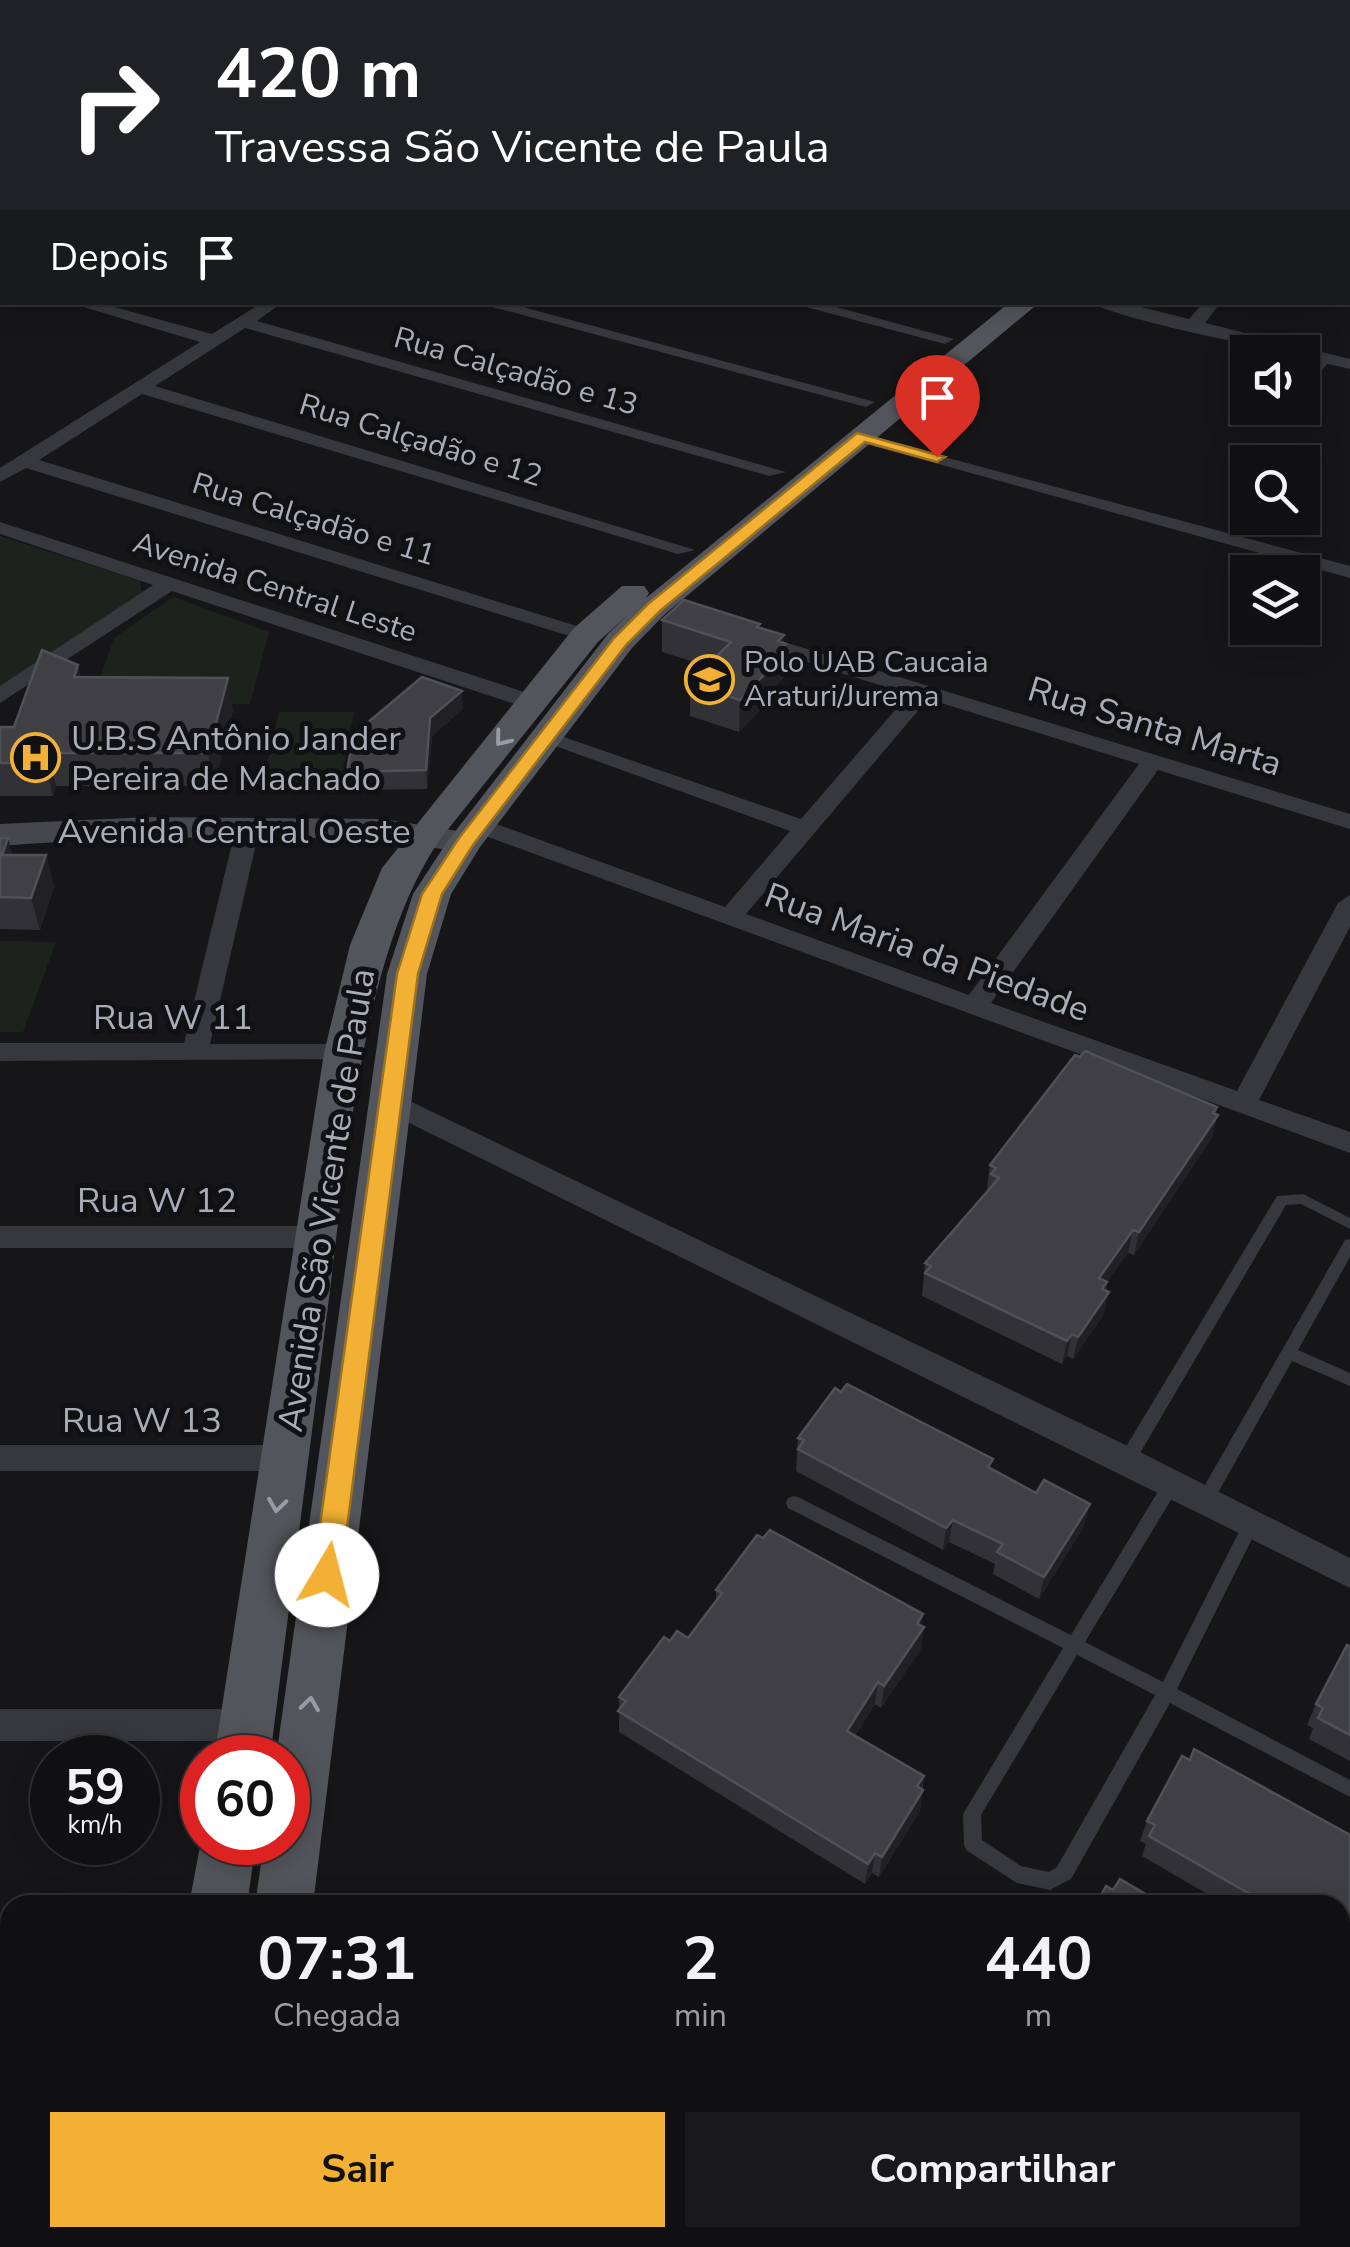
<!DOCTYPE html>
<html lang="pt">
<head>
<meta charset="utf-8">
<style>
	:root { --surface:#101012; --page:#19191b; --text:#f1f3f6; --muted:#9c9d9f; --line:#303032; --accent:#f2b134 }
	body { margin:0; font-family:"Nunito Sans",sans-serif; background:var(--page); color:var(--text); height:100vh; display:flex; flex-direction:column; font-size:38px; white-space:nowrap }
	* { box-sizing:border-box; margin:0 }
	p { font-size:32px; color:var(--muted) }
	.icon { flex:none; width:55px; height:55px; fill:none; stroke:currentColor; stroke-width:2; stroke-linecap:round; stroke-linejoin:round }
	.map { position:relative; flex:1; overflow:hidden }
	.side { position:absolute; left:0px; top:1895px; width:1350px; height:352px; display:flex; flex-direction:column; background:var(--surface); border-radius:30px 30px 0 0; box-shadow:0 5px 25px #0003,0 0 0 2px var(--line) }
	.side>* { flex:none }
	.guide { position:absolute; left:0px; top:0px; width:1350px; height:305px; box-shadow:0 5px 25px #0003,0 0 0 2px var(--line); background:#202124; color:#fff; overflow:hidden }
	.buttons { position:absolute; left:1230px; top:335px; display:grid; gap:20px }
	.buttons a { display:grid; place-items:center; width:90px; height:90px; border-radius:0px; background:var(--surface); box-shadow:0 5px 25px #0003,0 0 0 2px var(--line); font-size:50px }
	.speed { position:absolute; left:30px; top:1735px; display:flex; gap:20px; font-size:50px; font-weight:700; text-align:center }
	.speed>* { display:grid; place-content:center; width:130px; height:130px; border-radius:50%; background:var(--surface); box-shadow:0 5px 25px #0003,0 0 0 2px var(--line); line-height:1 }
	.speed small { font-size:25px; font-weight:400 }
	.speed .limit { border:15px solid #d22; background:#fff; color:#111 }
	.pin { position:absolute; display:grid; place-items:center; width:85px; height:85px; color:#fff; margin:-102px -42px; border-radius:50% 50% 50% 0; rotate:-45deg; box-shadow:0 0 10px #0007 }
	.pin .icon { rotate:45deg }
	.me { position:absolute; width:110px; margin:-55px; rotate:8deg; stroke-linejoin:round; filter:drop-shadow(0 0 8px #0008) }
	.turn { display:flex; align-items:center; gap:35px; height:210px; padding:0 50px; font-size:45px }
	.turn .icon { width:130px; height:130px; stroke-width:2.5 }
	.turn b { display:block; font-size:70px; line-height:85px }
	.then { display:flex; align-items:center; height:95px; padding:0 50px; background:#0003; gap:20px; font-size:38px }
	.eta { display:flex; justify-content:space-evenly; align-items:center; height:170px; text-align:center }
	.eta b { font-size:60px; font-weight:700; line-height:70px }
	.action { display:flex; gap:20px; margin-top:auto; padding:20px 50px }
	.action a { flex:1; height:115px; border-radius:0px; background:var(--accent); color:#111; font-size:40px; font-weight:700; line-height:115px; text-align:center }
	.action a+a { background:var(--page); color:var(--text) }
	.map>svg:first-child { display:block }
	.green { fill:#1c231d }
	.lines { fill:none; stroke-linecap:round; stroke-linejoin:round }
	.lane { fill:#37383d; fill-rule:evenodd }
	.street { fill:#37383d; fill-rule:evenodd }
	.secondary { fill:#45474d; fill-rule:evenodd }
	.primary { fill:#53555c; fill-rule:evenodd }
	.wall { fill:#323236 }
	.shaded-wall { fill:#212124 }
	.building { fill:#3f3f44; stroke:#4f5156; stroke-width:2.5 }
	.oneway { stroke:#979ba6 }
	.route { fill:#f2b134; stroke:#9d7322; stroke-width:2.5 }
	.labels { text-anchor:middle; stroke-width:10; stroke-linejoin:round; paint-order:stroke }
	.far-street-label { font-size:30px; fill:#a8adb8; stroke:#111113 }
	.far-poi-label { font-size:30px; fill:#a8adb8; stroke:#111113; text-anchor:start }
	.street-label { font-size:35px; fill:#a8adb8; stroke:#111113 }
	.poi-label { font-size:35px; fill:#a8adb8; stroke:#111113; text-anchor:start }
</style>
</head>
<body>
<div class="map">
<svg width="1350" height="2247" viewBox="0 0 1350 2247">
	<rect width="100%" height="100%" fill="#161618"/>
	<!-- green -->
	<path class="green" d="M 0,536 L 140,581 L 142,593 L 0,686 Z
		M 173,597 L 269,632 L 250,704 L 91,704 L 114,638 Z
		M 279,712 L 354,712 L 340,784 L 262,784 Z
		M 0,941 L 56,942 L 23,1032 L 0,1032 Z
		M 1340,2194 L 1350,2200 L 1350,2247 L 964,2247 L 963,2238 L 1340,2238 Z"/>
	<g class="lines">
		<!-- lane -->
		<path class="lane" d="M 1325,357 L 1332,359 L 1302,391 L 1302,382 Z
			M 1281,408 L 1291,408 L 1273,427 L 1267,427 L 1267,423 Z
			M 1303,1194 L 1350,1218 L 1350,1229 L 1301,1204 L 1286,1205 L 1133,1465 L 1127,1467 L 1121,1465 L 1119,1460 L 1121,1455 L 1277,1196 Z
			M 1350,1239 L 1350,1257 L 1298,1350 L 1350,1373 L 1350,1386 L 1292,1361 L 1210,1507 L 1204,1509 L 1198,1507 L 1196,1502 L 1198,1497 L 1345,1240 Z
			M 1171,1478 L 1177,1480 L 1179,1485 L 1177,1490 L 1085,1642 L 1163,1682 L 1245,1520 L 1251,1518 L 1257,1520 L 1259,1525 L 1177,1689 L 1350,1780 L 1350,1797 L 1170,1703 L 1071,1879 L 1050,1890 L 1017,1883 L 966,1850 L 964,1844 L 963,1814 L 1063,1648 L 788,1508 L 786,1503 L 788,1498 L 794,1496 L 800,1498 L 1071,1635 L 1165,1480 ZM 1077,1655 L 1155,1695 L 1057,1867 L 1049,1872 L 1021,1866 L 982,1840 L 981,1815 Z"/>
		<!-- street -->
		<path class="street" d="M 117,0 L 140,0 L 141,2 L 118,2 Z
			M 430,0 L 454,0 L 455,2 L 431,2 Z
			M 775,0 L 776,2 L 758,1 L 758,0 Z
			M 994,0 L 1019,0 L 1020,2 L 995,2 Z
			M 1238,0 L 1263,0 L 1264,2 L 1239,2 Z
			M 1350,0 L 1350,6 L 1341,2 L 1342,0 Z
			M 0,38 L 2,39 L 2,47 L 0,47 Z
			M 1348,43 L 1350,43 L 1350,51 L 1348,51 Z
			M 1348,107 L 1350,107 L 1350,116 L 1348,116 Z
			M 0,142 L 2,142 L 2,150 L 0,150 Z
			M 0,181 L 2,182 L 2,192 L 0,191 Z
			M 2,236 L 2,247 L 0,248 L 0,237 Z
			M 0,277 L 2,278 L 2,288 L 0,287 Z
			M 67,302 L 96,302 L 212,334 L 263,302 L 283,302 L 257,321 L 786,472 L 769,476 L 245,328 L 155,386 L 695,550 L 678,554 L 142,394 L 39,460 L 593,631 L 593,639 L 586,641 L 26,468 L 0,482 L 0,468 L 200,342 Z
			M 474,302 L 504,302 L 875,402 L 866,407 Z
			M 787,302 L 818,302 L 954,339 L 945,344 Z
			M 1090,302 L 1121,302 L 1189,319 L 1204,302 L 1221,302 L 1205,323 L 1350,359 L 1350,369 L 1302,358 L 1302,352 C 1273,352 1111,317 1090,302 Z
			M 855,433 L 1350,566 L 1350,578 L 855,441 Z
			M 0,522 L 540,697 L 543,702 L 532,709 L 524,707 L 172,591 L 0,703 L 0,686 L 153,585 L 0,534 Z
			M 751,632 L 1350,814 L 1350,829 L 1158,770 L 991,1003 L 1237,1091 L 1338,903 L 1350,895 L 1350,927 L 1259,1100 L 1350,1132 L 1350,1153 L 472,831 L 468,826 L 472,821 L 488,821 L 725,907 L 790,831 L 536,739 L 547,732 L 555,734 L 801,819 L 909,694 L 743,643 L 740,638 ZM 928,699 L 1139,764 L 969,995 L 746,914 Z
			M 248,820 L 260,827 L 210,1044 L 345,1044 L 354,1047 L 358,1053 L 354,1059 L 0,1061 L 0,1043 L 184,1043 L 236,827 Z
			M 391,1092 L 1138,1451 L 1350,1558 L 1350,1588 L 381,1109 L 377,1102 Z
			M 0,1226 L 315,1226 L 325,1229 L 329,1237 L 325,1245 L 315,1248 L 0,1248 Z
			M 0,1445 L 283,1445 L 294,1449 L 299,1458 L 294,1467 L 283,1471 L 0,1471 Z
			M 0,1709 L 247,1709 L 259,1714 L 265,1725 L 259,1736 L 247,1741 L 0,1741 Z
			M 0,2041 L 10,2042 L 10,2082 L 0,2081 Z"/>
		<!-- secondary -->
		<path class="secondary" d="M 149,817 L 383,819 L 477,834 L 482,842 L 477,850 C 458,855 391,839 363,839 C 242,836 121,836 0,846 L 0,824 Z"/>
		<!-- primary -->
		<path class="primary" d="M 1010,302 L 1040,302 L 665,614 L 632,648 L 480,847 L 451,894 L 427,974 L 313,1905 L 255,1905 L 264,1842 L 288,1842 L 288,1758 L 276,1758 L 387,974 L 413,894 L 447,842 L 608,634 L 630,613 L 598,642 L 441,838 C 361,952 346,1167 328,1306 C 309,1456 289,1607 270,1758 L 214,1758 L 324,1053 L 350,945 L 382,868 L 574,628 L 622,586 L 644,586 L 649,593 L 646,598 Z
			M 202,1835 L 202,1842 L 256,1842 L 247,1905 L 189,1905 Z
			M 133,2238 L 197,2238 L 196,2247 L 132,2247 Z
			M 208,2238 L 272,2238 L 270,2247 L 206,2247 Z"/>
	</g>
	<!-- wall -->
	<path class="wall" d="M 662,620 L 760,624 L 760,628 L 786,644 L 785,676 L 776,685 L 776,694 L 739,732 L 690,716 L 690,683 L 707,666 L 662,652 Z
		M 81,677 L 233,710 L 214,786 L 56,786 L 53,796 L 0,796 L 0,727 L 14,727 Z
		M 463,709 L 432,736 L 427,789 L 350,790 L 347,772 Z
		M 0,838 L 13,855 L 46,855 L 54,887 L 40,930 L 0,929 Z
		M 1217,1107 L 1212,1138 L 1134,1255 L 1128,1253 L 1107,1282 L 1104,1314 L 1073,1359 L 1067,1356 L 1062,1364 L 922,1296 L 925,1263 L 989,1189 L 987,1188 L 990,1165 Z
		M 798,1438 L 992,1469 L 1084,1526 L 1039,1599 L 993,1574 L 995,1564 L 949,1542 L 943,1550 L 796,1471 Z
		M 716,1590 L 923,1614 L 921,1626 L 924,1627 L 921,1649 L 881,1708 L 875,1704 L 855,1736 L 924,1776 L 920,1811 L 879,1877 L 872,1873 L 865,1884 L 619,1732 L 619,1697 L 688,1638 L 716,1601 Z
		M 1350,1646 L 1350,1761 L 1309,1739 L 1313,1728 L 1307,1725 L 1316,1704 Z
		M 1147,1821 L 1350,1835 L 1350,1977 L 1340,1971 L 1340,1905 L 1226,1905 L 1142,1856 L 1146,1844 L 1140,1841 Z
		M 1340,2008 L 1350,2014 L 1350,2170 L 1340,2163 Z"/>
	<!-- shaded-wall -->
	<path class="shaded-wall" d="M 784,635 L 783,647 L 786,644 L 785,676 L 776,685 L 776,694 L 739,732 L 740,700 L 771,659 L 778,641 Z
		M 78,665 L 86,697 L 74,677 Z
		M 228,678 L 233,710 L 214,786 L 208,753 Z
		M 462,691 L 463,709 L 432,736 L 427,789 L 426,770 L 430,718 Z
		M 48,753 L 56,786 L 53,796 L 45,763 Z
		M 8,838 L 17,870 L 2,855 Z
		M 46,855 L 54,887 L 40,930 L 31,898 Z
		M 1217,1107 L 1212,1124 L 1218,1115 L 1212,1138 L 1134,1255 L 1139,1232 Z
		M 1133,1230 L 1128,1253 L 1094,1300 L 1099,1278 Z
		M 1107,1282 L 1104,1299 L 1109,1292 L 1104,1314 L 1073,1359 L 1078,1337 Z
		M 1072,1334 L 1067,1356 L 1062,1364 L 1067,1341 Z
		M 1090,1504 L 1084,1526 L 1039,1599 L 1044,1577 Z
		M 953,1520 L 949,1542 L 943,1550 L 946,1528 Z
		M 923,1614 L 920,1633 L 924,1627 L 921,1649 L 881,1708 L 884,1686 Z
		M 878,1682 L 875,1704 L 845,1752 L 847,1731 Z
		M 924,1776 L 920,1795 L 923,1790 L 920,1811 L 879,1877 L 882,1857 L 917,1786 Z
		M 875,1853 L 872,1873 L 865,1884 L 868,1864 Z"/>
	<!-- building -->
	<path class="building" d="M 684,600 L 760,624 L 757,627 L 784,635 L 778,641 L 786,644 L 771,659 L 777,661 L 740,700 L 690,683 L 731,642 L 662,620 Z
		M 42,650 L 78,665 L 74,677 L 228,678 L 208,753 L 48,753 L 45,763 L 0,763 L 0,727 L 14,727 Z
		M 422,677 L 462,691 L 430,718 L 426,770 L 347,772 L 353,735 Z
		M 0,838 L 8,838 L 2,855 L 46,855 L 31,898 L 0,897 Z
		M 1085,1051 L 1217,1107 L 1213,1113 L 1218,1115 L 1139,1232 L 1133,1230 L 1099,1278 L 1107,1282 L 1102,1289 L 1109,1292 L 1078,1337 L 1072,1334 L 1067,1341 L 925,1273 L 931,1266 L 925,1263 L 999,1178 L 991,1174 L 996,1168 L 990,1165 L 1075,1055 L 1080,1057 Z
		M 847,1384 L 993,1459 L 988,1467 L 1036,1493 L 1044,1480 L 1090,1504 L 1044,1577 L 997,1552 L 1003,1544 L 953,1520 L 946,1528 L 798,1449 L 804,1440 L 798,1438 L 835,1388 L 841,1392 Z
		M 770,1530 L 923,1614 L 917,1624 L 924,1627 L 884,1686 L 878,1682 L 847,1731 L 924,1776 L 917,1786 L 923,1790 L 882,1857 L 875,1853 L 868,1864 L 618,1711 L 626,1701 L 619,1697 L 664,1637 L 670,1641 L 677,1631 L 688,1638 L 722,1593 L 716,1590 L 757,1535 L 763,1538 Z
		M 1347,1645 L 1350,1646 L 1350,1735 L 1318,1718 L 1323,1708 L 1316,1704 Z
		M 1194,1749 L 1350,1835 L 1350,1952 L 1340,1946 L 1340,1905 L 1269,1905 L 1149,1836 L 1155,1825 L 1147,1821 L 1182,1756 L 1190,1760 Z
		M 1120,1879 L 1164,1905 L 1096,1905 L 1106,1886 L 1113,1890 Z
		M 1340,2008 L 1350,2014 L 1350,2146 L 1340,2139 Z"/>
	<!-- one-way arrows -->
	<defs><path id="oneway-chevron" d="M-2-3.5L2.5 0L-2 3.5" fill="none" stroke-width="1.6" stroke-linecap="round" stroke-linejoin="round" transform="scale(2.5)"/></defs>
	<g class="oneway">
		<use href="#oneway-chevron" transform="translate(502 739) rotate(129)"/>
		<use href="#oneway-chevron" transform="translate(277 1505) rotate(98)"/>
		<use href="#oneway-chevron" transform="translate(310 1704) rotate(-82)"/>
	</g>
	<!-- route -->
	<path class="route" d="M 857,433 L 945,457 L 937,462 L 865,442 L 660,611 L 626,645 L 473,845 L 442,894 L 418,974 L 341,1575 L 337,1583 L 317,1583 L 313,1575 L 397,974 L 422,894 L 459,838 L 614,638 L 648,604 Z"/>
	<!-- icons -->
	<defs>
		<symbol id="university-ring" viewBox="-11 -11 22 22"><circle r="9.5" fill="#111113" stroke="#f2b134" stroke-width="1.5"/><path d="M0-5L7-2L0 1L-7-2ZM-4 1L0 2.5L4 1V4Q0 6-4 4Z" fill="#f2b134"/></symbol>
		<symbol id="hospital-ring" viewBox="-11 -11 22 22"><circle r="9.5" fill="#111113" stroke="#f2b134" stroke-width="1.5"/><path d="M-5-5h3v3.5h4V-5h3V5h-3V1.5h-4V5h-3Z" fill="#f2b134"/></symbol>
	</defs>
	<g fill-rule="evenodd">
		<use href="#university-ring" x="682" y="652" width="55" height="55"/>
		<use href="#hospital-ring" x="8" y="730" width="55" height="55"/>
	</g>
	<g class="labels">
		<!-- far-street labels -->
		<g class="far-street-label">
			<text transform="translate(516 371) rotate(16)" y="10">Rua Calçadão e 13</text>
			<text transform="translate(421 440) rotate(17)" y="10">Rua Calçadão e 12</text>
			<text transform="translate(314 519) rotate(17)" y="10">Rua Calçadão e 11</text>
			<text transform="translate(275 587) rotate(18)" y="10">Avenida Central Leste</text>
		</g>
		<!-- far-poi labels -->
		<g class="far-poi-label">
			<text x="744" y="672">Polo UAB Caucaia<tspan x="744" dy="34">Araturi/Jurema</tspan></text>
		</g>
		<!-- street labels -->
		<g class="street-label">
			<text transform="translate(1155 726) rotate(17)" y="12">Rua Santa Marta</text>
			<text x="234" y="843">Avenida Central Oeste</text>
			<text transform="translate(927 952) rotate(20)" y="12">Rua Maria da Piedade</text>
			<text x="173" y="1029">Rua W 11</text>
			<text x="157" y="1212">Rua W 12</text>
			<text transform="translate(326 1200) rotate(-81)" y="12">Avenida São Vicente de Paula</text>
			<text x="142" y="1432">Rua W 13</text>
		</g>
		<!-- poi labels -->
		<g class="poi-label">
			<text x="71" y="750">U.B.S Antônio Jander<tspan x="71" dy="40">Pereira de Machado</tspan></text>
		</g>
	</g>
</svg>
<div class="buttons">
<a><svg class="icon" aria-label="sound" viewBox="0 0 24 24"><path d="M4 9h4l5-4v14l-5-4H4zM17 9q2 3 0 6"/></svg></a>
<a><svg class="icon" aria-label="search" viewBox="0 0 24 24"><circle cx="10" cy="10" r="6"/><path d="M15 15l6 6"/></svg></a>
<a><svg class="icon" aria-label="layers" viewBox="0 0 24 24"><path d="M12 4l9 5-9 5-9-5zM3 14l9 5 9-5"/></svg></a>
</div>
<div class="speed"><div>59<small>km/h</small></div><div class="limit">60</div></div>
<div class="pin" style="left:937px;top:457px;background:#d93025"><svg class="icon" aria-label="arrive" viewBox="0 0 24 24"><path d="M6 21V4h12l-3 4 3 4H6"/></svg></div>
<svg class="me" style="left:327px;top:1575px" viewBox="-20 -20 40 40"><circle r="19" fill="#fff"/><path d="M0-13L10 11 0 6-10 11z" fill="#f2b134"/></svg>
<div class="guide">
<div class="turn"><svg class="icon" aria-label="right" viewBox="0 0 24 24"><path d="M7 20v-9h11M14 6l5 5-5 5"/></svg><div><b>420 m</b>Travessa São Vicente de Paula</div></div>
<div class="then">Depois<svg class="icon" aria-label="arrive" viewBox="0 0 24 24"><path d="M6 21V4h12l-3 4 3 4H6"/></svg></div>
</div>
<section class="side">
<div class="eta">
<div><b>07:31</b><p>Chegada</p></div>
<div><b>2</b><p>min</p></div>
<div><b>440</b><p>m</p></div>
</div>
<div class="action"><a>Sair</a><a>Compartilhar</a></div>
</section>
</div>
</body>
</html>
